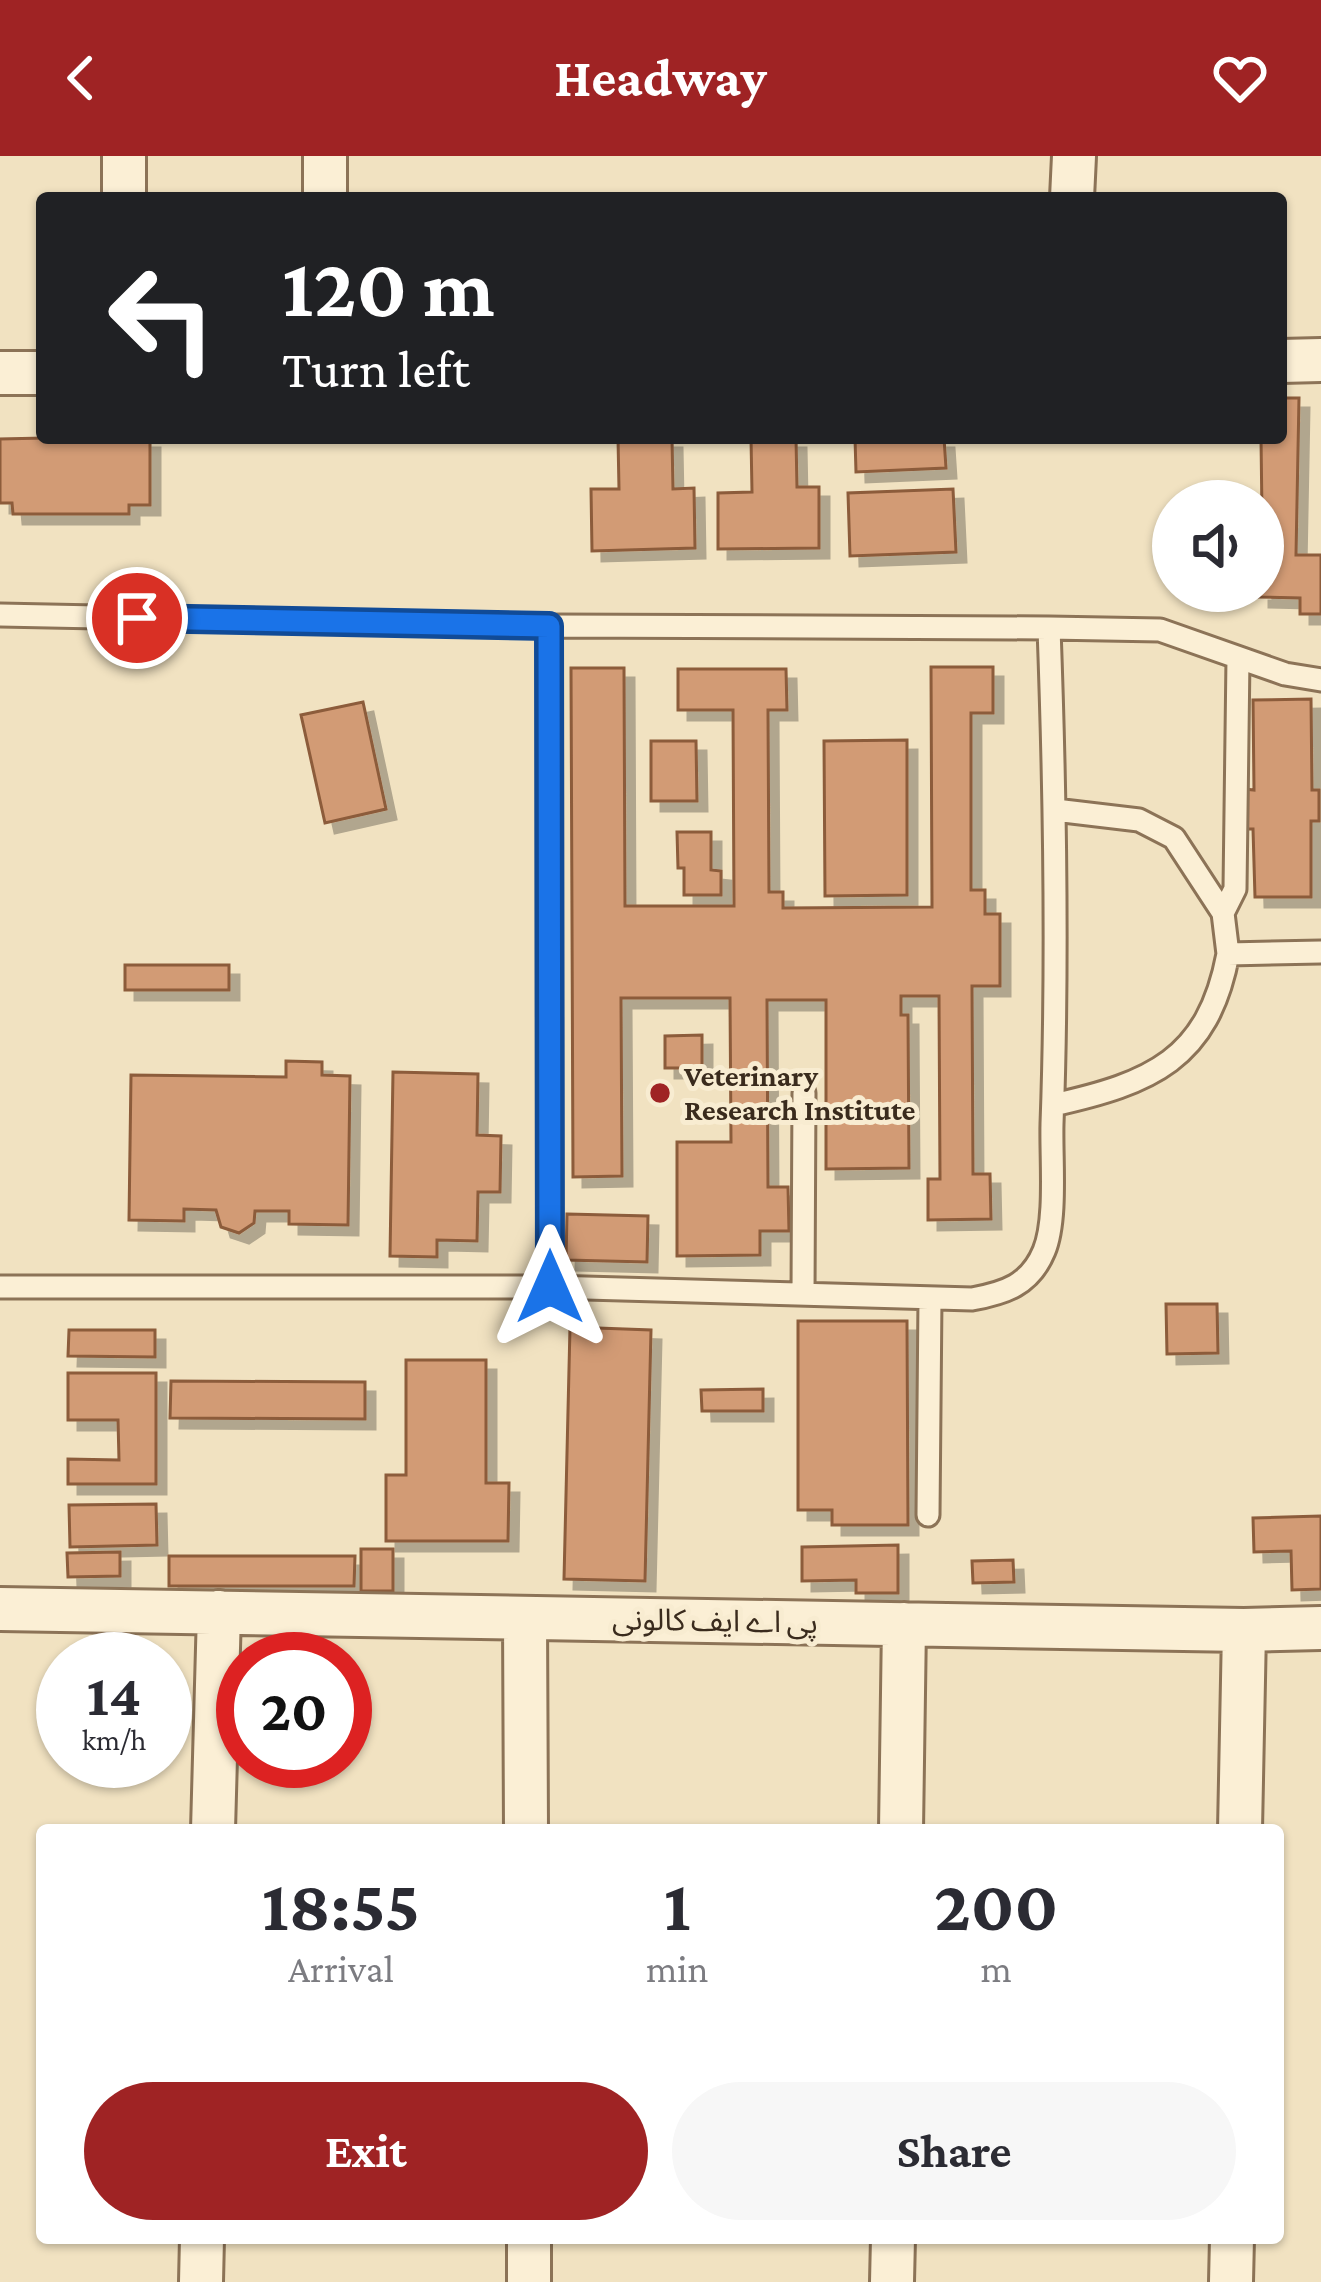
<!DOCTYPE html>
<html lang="en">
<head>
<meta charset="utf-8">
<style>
	:root { --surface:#fff; --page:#f7f7f7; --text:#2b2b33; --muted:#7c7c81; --accent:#9f2324 }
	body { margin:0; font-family:"Crimson Pro","Noto Sans Arabic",serif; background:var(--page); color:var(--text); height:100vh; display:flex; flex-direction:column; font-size:45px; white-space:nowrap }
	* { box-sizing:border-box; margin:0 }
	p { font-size:39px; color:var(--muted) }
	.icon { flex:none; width:66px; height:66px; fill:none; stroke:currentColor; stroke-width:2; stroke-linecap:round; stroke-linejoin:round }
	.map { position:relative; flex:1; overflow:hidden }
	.panel { position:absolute; left:36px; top:1668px; width:1248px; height:420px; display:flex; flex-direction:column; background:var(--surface); border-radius:12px; box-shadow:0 3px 9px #0004 }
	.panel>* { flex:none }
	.hud { position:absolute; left:36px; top:36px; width:1251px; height:252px; border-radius:12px; box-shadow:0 3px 9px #0004; background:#202124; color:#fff; overflow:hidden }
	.tools { position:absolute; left:1152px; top:324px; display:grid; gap:24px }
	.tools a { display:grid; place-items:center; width:132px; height:132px; border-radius:50%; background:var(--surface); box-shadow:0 3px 9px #0004; font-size:60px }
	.speed { position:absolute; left:36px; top:1476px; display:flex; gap:24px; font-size:60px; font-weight:700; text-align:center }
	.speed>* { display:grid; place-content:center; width:156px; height:156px; border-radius:50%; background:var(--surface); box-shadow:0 3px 9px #0004; line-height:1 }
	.speed small { font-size:30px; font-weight:400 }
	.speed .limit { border:18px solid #d22; background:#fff; color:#111 }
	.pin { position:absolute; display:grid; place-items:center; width:102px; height:102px; color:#fff; margin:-51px; border:6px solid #fff; border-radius:50%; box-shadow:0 3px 12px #0007 }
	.me { position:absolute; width:132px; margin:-66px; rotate:0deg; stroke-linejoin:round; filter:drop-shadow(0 0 9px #0008) }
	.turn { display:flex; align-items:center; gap:42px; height:252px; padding:0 48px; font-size:54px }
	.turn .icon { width:156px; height:156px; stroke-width:2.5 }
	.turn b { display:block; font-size:84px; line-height:102px }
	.eta { display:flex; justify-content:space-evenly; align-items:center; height:204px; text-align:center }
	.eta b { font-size:72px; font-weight:700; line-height:84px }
	.action { display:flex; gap:24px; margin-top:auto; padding:24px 48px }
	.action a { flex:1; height:138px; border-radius:72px; background:var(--accent); color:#fff; font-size:48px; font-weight:700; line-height:138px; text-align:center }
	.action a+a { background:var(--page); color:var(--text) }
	header { display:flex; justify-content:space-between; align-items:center; height:156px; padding:0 48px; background:var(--accent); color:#fff; font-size:54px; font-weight:700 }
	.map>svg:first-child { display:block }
	.building { fill:#d29b74; stroke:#8c5b3b; stroke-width:3; filter:url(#shadow) }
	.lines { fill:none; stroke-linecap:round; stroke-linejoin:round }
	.service-casing { stroke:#8c7357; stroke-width:27 }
	.minor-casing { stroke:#8c7357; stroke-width:48 }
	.service { stroke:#fbefd5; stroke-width:21 }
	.minor { stroke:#fbefd5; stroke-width:42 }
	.route-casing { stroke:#114b97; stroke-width:30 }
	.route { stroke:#1a73e8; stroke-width:21 }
	.poi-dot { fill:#9f2324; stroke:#f8ecd1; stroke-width:4.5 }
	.labels { text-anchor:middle; stroke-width:10; stroke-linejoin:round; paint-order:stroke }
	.poi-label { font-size:30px; font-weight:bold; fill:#3a2b1d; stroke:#f8ecd1; text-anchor:start }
	.street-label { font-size:30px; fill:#3a2b1d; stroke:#f8ecd1 }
</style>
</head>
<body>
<header><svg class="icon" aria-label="back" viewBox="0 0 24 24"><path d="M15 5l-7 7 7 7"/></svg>Headway<svg class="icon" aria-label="heart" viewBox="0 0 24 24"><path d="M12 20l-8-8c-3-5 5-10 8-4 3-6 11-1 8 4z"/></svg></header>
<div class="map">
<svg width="1321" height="2126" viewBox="0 0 1321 2126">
	<defs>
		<filter id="shadow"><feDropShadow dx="10" dy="10" stdDeviation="0" flood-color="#0004"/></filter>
	</defs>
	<rect width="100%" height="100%" fill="#f1e2c1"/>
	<!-- building -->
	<path class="building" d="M 1281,242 L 1299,242 L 1296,399 L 1321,399 L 1321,458 L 1300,458 L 1300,442 L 1259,441 L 1259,435 L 1263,435 L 1261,282 L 1281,282 Z
		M 45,282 L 150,282 L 150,349 L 129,349 L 129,358 L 13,358 L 12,347 L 0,347 L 0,283 Z
		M 618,282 L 672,282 L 673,333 L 694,332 L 695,392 L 592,395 L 591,333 L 619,333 Z
		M 751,282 L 796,282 L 797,331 L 819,331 L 819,392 L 718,393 L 718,337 L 752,336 Z
		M 855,282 L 944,282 L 946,312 L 856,316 Z
		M 953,333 L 956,396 L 850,400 L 848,337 Z
		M 931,511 L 993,511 L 993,557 L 971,557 L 971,734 L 985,734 L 985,758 L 1000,758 L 1000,830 L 972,830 L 973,1018 L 990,1018 L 991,1063 L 928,1064 L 928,1023 L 940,1023 L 939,840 L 901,840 L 901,859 L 908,859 L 909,1012 L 826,1013 L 826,844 L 767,844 L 768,1031 L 788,1031 L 789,1075 L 760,1075 L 760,1099 L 677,1100 L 677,986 L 731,986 L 730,842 L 621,842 L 622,1020 L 573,1021 L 571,512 L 624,512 L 625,750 L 734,750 L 733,554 L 678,554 L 678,513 L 786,513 L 787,554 L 768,554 L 769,736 L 783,736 L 783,752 L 932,751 Z
		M 1311,543 L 1312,634 L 1319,634 L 1319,665 L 1311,665 L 1311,741 L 1255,741 L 1253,673 L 1245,673 L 1244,633 L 1254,634 L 1253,544 Z
		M 363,546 L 386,653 L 325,667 L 301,559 Z
		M 907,584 L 907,739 L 825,740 L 824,585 Z
		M 651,585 L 696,585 L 697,645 L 651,645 Z
		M 677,676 L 711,676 L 711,714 L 721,715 L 721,739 L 684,739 L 684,712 L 678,712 Z
		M 125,809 L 229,809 L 229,834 L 125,834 Z
		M 702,879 L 702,912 L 665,912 L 665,880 Z
		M 286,905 L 322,906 L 322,919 L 350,920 L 348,1069 L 289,1068 L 289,1055 L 255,1055 L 254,1067 L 239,1077 L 221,1071 L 216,1054 L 184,1053 L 184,1065 L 129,1064 L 131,919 L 286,921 Z
		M 393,916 L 478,918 L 477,979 L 501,980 L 500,1036 L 478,1036 L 477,1085 L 437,1084 L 437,1101 L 390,1100 Z
		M 567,1058 L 648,1060 L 647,1106 L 566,1104 Z
		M 1166,1148 L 1217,1148 L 1218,1197 L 1167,1198 Z
		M 798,1165 L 907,1165 L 908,1369 L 832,1369 L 832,1354 L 798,1354 Z
		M 570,1171 L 651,1174 L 645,1425 L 564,1423 Z
		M 69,1174 L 155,1174 L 155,1201 L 68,1200 Z
		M 406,1204 L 486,1204 L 486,1327 L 509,1327 L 508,1385 L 386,1385 L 386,1319 L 406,1319 Z
		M 68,1217 L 156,1217 L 156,1328 L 68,1328 L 68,1303 L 119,1304 L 118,1264 L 68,1264 Z
		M 171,1225 L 365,1226 L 365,1263 L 170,1262 Z
		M 763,1233 L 763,1255 L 702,1255 L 701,1234 Z
		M 156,1348 L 157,1389 L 70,1391 L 69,1349 Z
		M 1321,1360 L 1321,1433 L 1292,1434 L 1291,1395 L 1254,1396 L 1253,1362 Z
		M 898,1389 L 898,1437 L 856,1437 L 856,1424 L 802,1425 L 802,1391 Z
		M 361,1393 L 393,1393 L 393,1435 L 361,1435 Z
		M 120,1396 L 120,1420 L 68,1421 L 67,1397 Z
		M 169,1400 L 355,1400 L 354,1430 L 169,1430 Z
		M 1013,1404 L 1014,1426 L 973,1427 L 972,1405 Z"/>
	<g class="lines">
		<defs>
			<path id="service" d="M 0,459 L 549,470 L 1049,472 C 1055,637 1058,802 1052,968 C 1051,1003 1057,1064 1044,1095 C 1030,1129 1005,1137 972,1143 L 550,1131 L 0,1131
				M 549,470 L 550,1131
				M 1049,472 L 1160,474 L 1285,518 L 1321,524
				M 1055,654 L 1139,664 L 1174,682 L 1223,757 L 1228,798
				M 1223,757 L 1235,733 L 1238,502
				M 1053,949 C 1151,927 1208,904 1228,798 L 1321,796
				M 803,1138 L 804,937
				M 928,1359 L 930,1142"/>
			<path id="minor" d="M 124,0 L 124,42
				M 325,0 L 325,42
				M 1072,42 L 1074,0
				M 1281,205 L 1321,204
				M 0,217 L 42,217
				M 0,1453 L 1244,1474 L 1321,1472
				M 525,1462 L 526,1674
				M 213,1674 L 219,1456
				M 901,1674 L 904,1468
				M 1240,1674 L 1244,1474
				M 529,2082 L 529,2126
				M 201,2126 L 202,2082
				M 892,2126 L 893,2082
				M 1231,2126 L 1232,2082"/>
		</defs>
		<!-- service casing -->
		<use href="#service" class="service-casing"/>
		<!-- minor casing -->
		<use href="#minor" class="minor-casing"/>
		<!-- service -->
		<use href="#service" class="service"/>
		<!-- minor -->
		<use href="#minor" class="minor"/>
	</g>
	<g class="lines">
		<defs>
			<path id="route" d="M 137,462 L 549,470 L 550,1131"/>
		</defs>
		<!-- route casing -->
		<use href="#route" class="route-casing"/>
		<!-- route -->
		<use href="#route" class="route"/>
	</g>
	<!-- markers -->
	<circle class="poi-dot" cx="660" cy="937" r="12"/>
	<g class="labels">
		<!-- poi labels -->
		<g class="poi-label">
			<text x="684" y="930">Veterinary<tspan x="684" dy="34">Research Institute</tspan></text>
		</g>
		<!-- street labels -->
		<g class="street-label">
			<text transform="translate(715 1465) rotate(1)" y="10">پی اے ایف کالونی</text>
		</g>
	</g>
</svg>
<div class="tools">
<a><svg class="icon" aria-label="sound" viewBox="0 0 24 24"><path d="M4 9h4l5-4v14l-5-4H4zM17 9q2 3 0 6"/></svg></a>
</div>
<div class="speed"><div>14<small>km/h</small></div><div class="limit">20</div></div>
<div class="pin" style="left:137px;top:462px;background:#d93025"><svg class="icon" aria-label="arrive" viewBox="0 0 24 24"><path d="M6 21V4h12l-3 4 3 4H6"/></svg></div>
<svg class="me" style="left:550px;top:1131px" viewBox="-20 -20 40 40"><path d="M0-17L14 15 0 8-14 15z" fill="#1a73e8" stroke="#fff" stroke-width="4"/></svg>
<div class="hud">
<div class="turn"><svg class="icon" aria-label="left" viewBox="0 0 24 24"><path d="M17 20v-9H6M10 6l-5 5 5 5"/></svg><div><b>120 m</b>Turn left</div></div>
</div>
<section class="panel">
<div class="eta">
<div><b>18:55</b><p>Arrival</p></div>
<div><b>1</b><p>min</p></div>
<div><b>200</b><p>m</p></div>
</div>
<div class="action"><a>Exit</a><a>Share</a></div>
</section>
</div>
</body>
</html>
